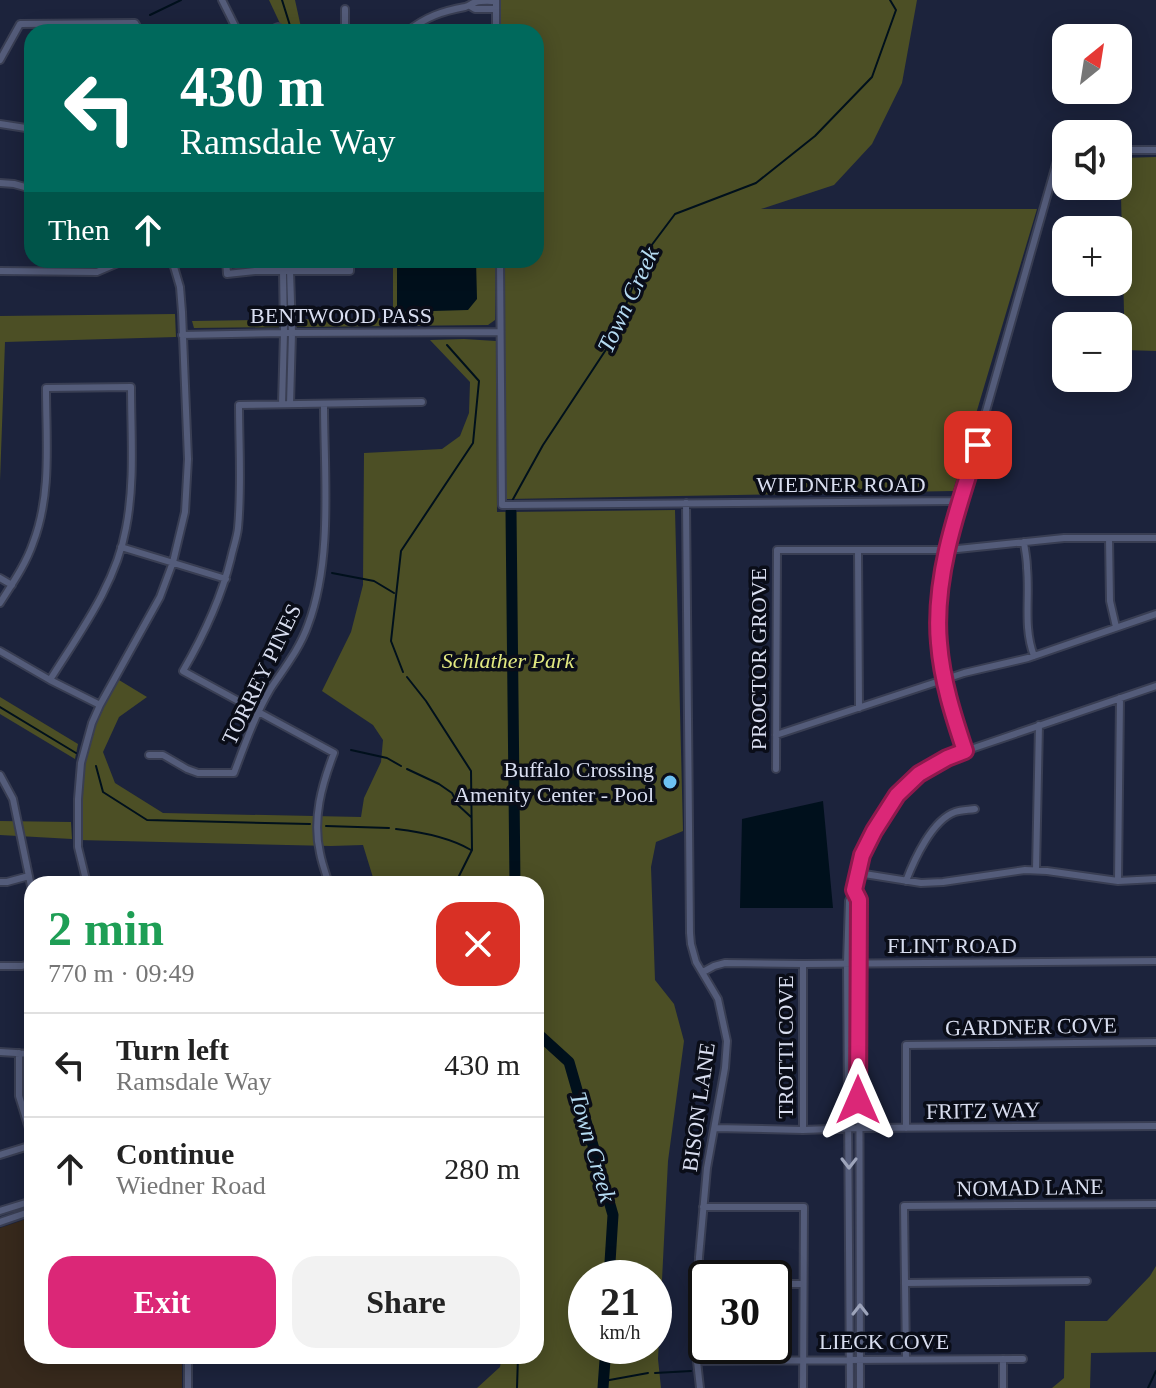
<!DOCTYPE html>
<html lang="en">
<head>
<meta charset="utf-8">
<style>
	:root { --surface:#fff; --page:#f2f2f2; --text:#222; --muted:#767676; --line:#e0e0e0; --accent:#db2777 }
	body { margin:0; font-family:"Times New Roman",serif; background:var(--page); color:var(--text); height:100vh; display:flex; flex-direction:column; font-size:30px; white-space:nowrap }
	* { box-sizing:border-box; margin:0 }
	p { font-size:26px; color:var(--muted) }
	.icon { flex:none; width:44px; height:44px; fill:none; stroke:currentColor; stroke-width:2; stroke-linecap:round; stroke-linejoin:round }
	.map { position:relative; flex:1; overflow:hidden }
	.side { position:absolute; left:24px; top:876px; width:520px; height:488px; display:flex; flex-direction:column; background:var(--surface); border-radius:24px; box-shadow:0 4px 20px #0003 }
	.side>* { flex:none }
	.hud { position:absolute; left:24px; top:24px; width:520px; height:244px; border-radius:24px; box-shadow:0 4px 20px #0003; background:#00695c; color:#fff; overflow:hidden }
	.needle { width:52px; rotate:30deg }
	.tools { position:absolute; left:1052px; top:24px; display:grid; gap:16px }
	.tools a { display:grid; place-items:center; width:80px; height:80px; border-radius:16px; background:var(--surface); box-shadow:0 4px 20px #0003; font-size:40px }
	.speed { position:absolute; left:568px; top:1260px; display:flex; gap:16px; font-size:40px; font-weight:700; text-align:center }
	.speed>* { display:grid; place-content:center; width:104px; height:104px; border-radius:50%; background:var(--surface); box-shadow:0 4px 20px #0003; line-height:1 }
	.speed small { font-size:20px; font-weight:400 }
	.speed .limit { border:4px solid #111; border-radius:12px; background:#fff; color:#111 }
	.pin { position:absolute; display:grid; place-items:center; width:68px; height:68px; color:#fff; margin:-34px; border-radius:16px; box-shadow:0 4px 12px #0006 }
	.me { position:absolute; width:88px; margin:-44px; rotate:0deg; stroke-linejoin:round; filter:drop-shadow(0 0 6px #0008) }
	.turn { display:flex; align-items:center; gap:28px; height:168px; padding:0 24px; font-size:36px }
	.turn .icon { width:104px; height:104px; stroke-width:2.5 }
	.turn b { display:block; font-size:56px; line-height:68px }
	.then { display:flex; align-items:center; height:76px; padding:0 24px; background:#0003; gap:16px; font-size:30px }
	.round { display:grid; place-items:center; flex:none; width:84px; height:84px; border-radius:24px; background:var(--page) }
	.summary { display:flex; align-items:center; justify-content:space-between; height:136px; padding:0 24px }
	h1 { font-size:48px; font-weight:600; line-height:60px; color:#1e9e55 }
	.cta { display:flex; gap:16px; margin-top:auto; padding:16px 24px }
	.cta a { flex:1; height:92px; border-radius:24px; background:var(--accent); color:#fff; font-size:32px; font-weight:600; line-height:92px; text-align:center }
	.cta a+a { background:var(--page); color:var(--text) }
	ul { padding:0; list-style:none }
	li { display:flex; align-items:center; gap:24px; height:104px; padding:0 24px; border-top:2px solid var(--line) }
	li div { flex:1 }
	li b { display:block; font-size:30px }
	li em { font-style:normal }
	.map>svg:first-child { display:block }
	.commercial { fill:#37291c }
	.green { fill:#4c4f25; fill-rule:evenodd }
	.water { fill:#00101c }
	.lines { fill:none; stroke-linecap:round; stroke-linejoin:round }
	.stream { stroke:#00101c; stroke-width:2 }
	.river { stroke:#00101c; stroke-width:11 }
	.street-casing { stroke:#393e53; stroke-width:10 }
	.street { stroke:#545c7a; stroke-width:6 }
	.oneway { stroke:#9da4bb }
	.route-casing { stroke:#8e194d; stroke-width:20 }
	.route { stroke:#db2777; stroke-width:14 }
	.poi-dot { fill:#6dc2f3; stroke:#0a0d18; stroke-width:3 }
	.labels { text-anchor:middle; stroke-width:7; stroke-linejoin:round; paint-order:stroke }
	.street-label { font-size:22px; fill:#d9def0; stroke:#0a0d18 }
	.park-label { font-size:22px; font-style:italic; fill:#e2e981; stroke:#0a0d18 }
	.poi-label { font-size:22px; fill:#d9def0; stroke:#0a0d18; text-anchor:end }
	.water-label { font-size:24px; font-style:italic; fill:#b5dbf2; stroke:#0a0d18 }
</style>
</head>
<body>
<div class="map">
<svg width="1156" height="1388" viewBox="0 0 1156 1388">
	<rect width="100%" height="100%" fill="#1c233c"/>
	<!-- commercial -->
	<path class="commercial" d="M 32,1217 L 32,1356 L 182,1356 L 182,1388 L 0,1388 L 0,1228 Z"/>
	<!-- green -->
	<path class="green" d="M 269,0 L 295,0 L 302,32 L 284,32 Z
		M 499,0 L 917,0 L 902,83 L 872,144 L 834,185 L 761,209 L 1037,209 L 953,491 L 506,499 L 502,260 L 536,260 L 536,32 L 499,32 Z
		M 1156,157 L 1156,351 L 1125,350 L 1120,158 Z
		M 393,260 L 496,260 L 495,320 L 488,325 L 194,328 L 192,321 L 393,318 Z
		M 175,314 L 176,337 L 5,342 L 0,481 L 0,316 Z
		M 464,339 L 496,341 L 497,512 L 675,510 L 683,831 L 656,842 L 651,867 L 655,980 L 674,1004 L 684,1041 L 668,1161 L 658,1359 L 661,1388 L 477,1388 L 500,1367 L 502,1356 L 536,1356 L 536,884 L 375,884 L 363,845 L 331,846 L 78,840 L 81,763 L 92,723 L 114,677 L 147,697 L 119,717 L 103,752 L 115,783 L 163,813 L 361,817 L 364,798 L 381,762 L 383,740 L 373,725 L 322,691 L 351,632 L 363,585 L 364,453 L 442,449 L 460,436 L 469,413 L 470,382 L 430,340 ZM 586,1278 L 654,1278 L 654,1346 L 586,1346 Z
		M 0,697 L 78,744 L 75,759 L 0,714 Z
		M 0,821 L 71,822 L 72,839 L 0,835 Z
		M 1156,1266 L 1156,1352 L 1091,1353 L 1090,1388 L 1052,1388 L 1064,1378 L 1065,1321 L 1107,1321 L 1150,1276 Z"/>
	<!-- water -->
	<path class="water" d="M 397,260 L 476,260 L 477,299 L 468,310 L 397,312 Z
		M 823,801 L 833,908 L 740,908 L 742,819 Z"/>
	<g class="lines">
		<!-- stream -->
		<path class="stream" d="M 282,0 L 292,32
			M 150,15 L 181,0
			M 512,501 L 543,445 L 613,339 L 645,254 L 675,214 L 756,183 L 815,136 L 872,77 L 896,10 L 890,0
			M 332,573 L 374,581 L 394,593
			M 403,672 L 391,641 L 401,551 L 473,443 L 479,381 L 447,345
			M 407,677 L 426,701 L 471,771 L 472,850 L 455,884
			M 0,707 L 76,753
			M 351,750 L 387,758 L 401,766
			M 96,766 L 103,792 L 147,820 L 310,824
			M 407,769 L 439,784 L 452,793 L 458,805 L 471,817
			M 326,826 L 389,828
			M 396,829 C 422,832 449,837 471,850
			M 655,1373 L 691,1371
			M 604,1381 L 648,1373
			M 517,1388 L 518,1356
			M 1148,1388 L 1156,1371"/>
		<!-- river -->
		<path class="river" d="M 511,512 L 515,884
			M 536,1032 L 569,1062 L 613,1215 L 609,1278
			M 603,1388 L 606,1346"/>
		<defs>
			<path id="street" d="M 222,0 L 238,32
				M 496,0 L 496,32
				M 470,6 L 475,9 L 496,9
				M 345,9 L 345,26 L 348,32
				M 266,32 L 278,27
				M 407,32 C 425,17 443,11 465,7 C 469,6 472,3 476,2 C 482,0 490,1 496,1
				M 0,60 L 20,24 L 135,23 L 140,32
				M 0,124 L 32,129
				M 1118,150 L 1156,150
				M 0,183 L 14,184 L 32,189
				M 226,260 L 227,274 L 255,271 L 350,271 L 350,260
				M 500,260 L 502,505 L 953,501 L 961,498 L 963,492 L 1057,161 L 1066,152
				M 0,271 L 97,272 L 125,260
				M 290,271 L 292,333 L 290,404
				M 182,335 L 284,333 L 500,332
				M 282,404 L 284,333 L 283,271
				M 961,498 C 950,545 935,594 939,643 C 942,681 953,715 965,751
				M 686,503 L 690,933 L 691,944 L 696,962 L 718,999 L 727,1041 L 725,1068 L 707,1168 L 699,1257 L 697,1361 L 700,1388
				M 1109,538 L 1110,601 L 1116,627
				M 1024,542 C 1025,551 1027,559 1027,568 C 1030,598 1023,627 1034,656
				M 121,547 L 226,579
				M 858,550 L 859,708
				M 0,578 L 12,585
				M 0,603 C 12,584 26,564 33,543 C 52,494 46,440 46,388 L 131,387 C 131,434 135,483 126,528 C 116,584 80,632 50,680
				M 0,651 L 50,680 L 100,705
				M 776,735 L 964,673 L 1028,658 L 1156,614
				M 149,755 L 163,755 L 187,769 L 198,773 L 234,773 C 245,744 255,715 271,688 C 285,667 300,648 308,625 C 333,559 324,474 324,404
				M 776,769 L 777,550 L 948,550 L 1064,538 L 1156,538
				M 0,775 L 13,799 L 32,891
				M 1036,870 L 1039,725
				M 858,873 L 921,883 L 943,882 L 1025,870 L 1047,871 L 1118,881 L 1156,879
				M 906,881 C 914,860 932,820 955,812 C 961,810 969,810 975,809
				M 1118,881 L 1120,698
				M 0,882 L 7,882 L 29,876
				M 87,884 L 78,847 L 78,799 L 81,763 L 92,723 L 100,705 L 160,597 L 173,562 L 185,512 L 188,459 L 182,312 L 180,287 L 172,260
				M 313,884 L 328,881
				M 329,884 C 326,874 322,864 320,853 C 312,819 322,784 334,753 L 183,671 C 204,635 221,599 231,558 C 233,548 237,538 238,528 C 242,487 239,445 239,405 L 422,402
				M 854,890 L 859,900 L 860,1388
				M 803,964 L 803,1130
				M 0,966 L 22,966 L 32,963
				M 703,972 L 714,966 L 725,963 L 803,964 L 1156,961
				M 0,1052 L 32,1054
				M 19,1053 L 19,1096 L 32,1138
				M 715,1128 L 803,1130 L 859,1128 L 1156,1126
				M 906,1128 L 906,1045 L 1156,1042
				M 0,1155 L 32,1145
				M 703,1207 L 804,1207 L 803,1388
				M 0,1211 L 32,1201
				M 0,1222 L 32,1211
				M 905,1283 L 1087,1281
				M 774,1284 L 803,1284
				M 906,1359 L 904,1206 L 1156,1204
				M 697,1361 L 1023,1359
				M 188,1388 L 188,1356
				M 850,1388 L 847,963 L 849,901 L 854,890 L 862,855 L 874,831 L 897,795 L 919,774 L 947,758 L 965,751 L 1156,686
				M 1003,1388 L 1003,1359"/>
		</defs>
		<!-- street casing -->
		<use href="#street" class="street-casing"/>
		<!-- street -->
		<use href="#street" class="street"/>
	</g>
	<!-- one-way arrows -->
	<defs><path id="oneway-chevron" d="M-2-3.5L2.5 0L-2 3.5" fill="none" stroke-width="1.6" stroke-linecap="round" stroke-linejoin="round" transform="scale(2)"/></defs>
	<g class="oneway">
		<use href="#oneway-chevron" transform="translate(849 1163) rotate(90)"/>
		<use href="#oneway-chevron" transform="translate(860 1310) rotate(-90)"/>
	</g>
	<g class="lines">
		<defs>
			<path id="route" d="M 858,1100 L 859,900 L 854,890 L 862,855 L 874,831 L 897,795 L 919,774 L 947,758 L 965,751 C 953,715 942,681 939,643 C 933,577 958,507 978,445"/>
		</defs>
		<!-- route casing -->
		<use href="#route" class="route-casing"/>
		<!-- route -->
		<use href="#route" class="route"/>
	</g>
	<!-- markers -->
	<circle class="poi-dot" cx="670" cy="782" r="8"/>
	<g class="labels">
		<!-- street labels -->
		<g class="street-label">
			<text x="341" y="323">BENTWOOD PASS</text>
			<text x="841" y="492">WIEDNER ROAD</text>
			<text transform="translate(758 659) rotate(-90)" y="8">PROCTOR GROVE</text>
			<text transform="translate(261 674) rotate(-64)" y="8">TORREY PINES</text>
			<text x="952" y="953">FLINT ROAD</text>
			<text transform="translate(1031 1026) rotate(-1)" y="8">GARDNER COVE</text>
			<text transform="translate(785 1047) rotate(-90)" y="8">TROTTI COVE</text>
			<text transform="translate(698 1107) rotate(-82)" y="8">BISON LANE</text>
			<text transform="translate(983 1110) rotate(-1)" y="8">FRITZ WAY</text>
			<text transform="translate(1030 1187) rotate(-1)" y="8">NOMAD LANE</text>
			<text x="884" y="1349">LIECK COVE</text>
		</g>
		<!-- park labels -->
		<g class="park-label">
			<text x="508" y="668">Schlather Park</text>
		</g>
		<!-- poi labels -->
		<g class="poi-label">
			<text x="654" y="777">Buffalo Crossing<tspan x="654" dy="25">Amenity Center - Pool</tspan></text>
		</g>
		<!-- water labels -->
		<g class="water-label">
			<text transform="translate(628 300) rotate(-65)" y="8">Town Creek</text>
			<text transform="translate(593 1147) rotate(74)" y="8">Town Creek</text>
		</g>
	</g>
</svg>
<div class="tools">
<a><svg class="needle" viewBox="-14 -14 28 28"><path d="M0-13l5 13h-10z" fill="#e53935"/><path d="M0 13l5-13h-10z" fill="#767676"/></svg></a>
<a><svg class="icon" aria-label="sound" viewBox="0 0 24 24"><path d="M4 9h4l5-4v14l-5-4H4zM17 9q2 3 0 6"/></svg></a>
<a>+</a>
<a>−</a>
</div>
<div class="speed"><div>21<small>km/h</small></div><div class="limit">30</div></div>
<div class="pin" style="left:978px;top:445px;background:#d93025"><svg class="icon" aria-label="arrive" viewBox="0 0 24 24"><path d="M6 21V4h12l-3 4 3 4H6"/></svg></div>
<svg class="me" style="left:858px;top:1100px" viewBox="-20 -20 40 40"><path d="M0-17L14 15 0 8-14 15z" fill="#db2777" stroke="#fff" stroke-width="4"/></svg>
<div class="hud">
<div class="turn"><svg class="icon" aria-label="left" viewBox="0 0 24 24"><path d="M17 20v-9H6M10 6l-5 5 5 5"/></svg><div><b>430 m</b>Ramsdale Way</div></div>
<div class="then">Then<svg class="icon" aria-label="ahead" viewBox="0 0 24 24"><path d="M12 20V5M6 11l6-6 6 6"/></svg></div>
</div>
<section class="side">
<div class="summary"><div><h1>2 min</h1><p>770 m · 09:49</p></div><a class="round" style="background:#d93025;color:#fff"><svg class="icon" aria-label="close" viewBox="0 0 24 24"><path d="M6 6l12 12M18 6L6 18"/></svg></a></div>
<ul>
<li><svg class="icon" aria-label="left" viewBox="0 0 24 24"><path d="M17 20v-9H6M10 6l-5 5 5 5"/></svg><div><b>Turn left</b><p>Ramsdale Way</p></div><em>430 m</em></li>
<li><svg class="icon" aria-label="ahead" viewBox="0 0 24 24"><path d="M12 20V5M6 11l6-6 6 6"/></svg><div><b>Continue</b><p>Wiedner Road</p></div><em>280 m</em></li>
</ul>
<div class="cta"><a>Exit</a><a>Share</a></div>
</section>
</div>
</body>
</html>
